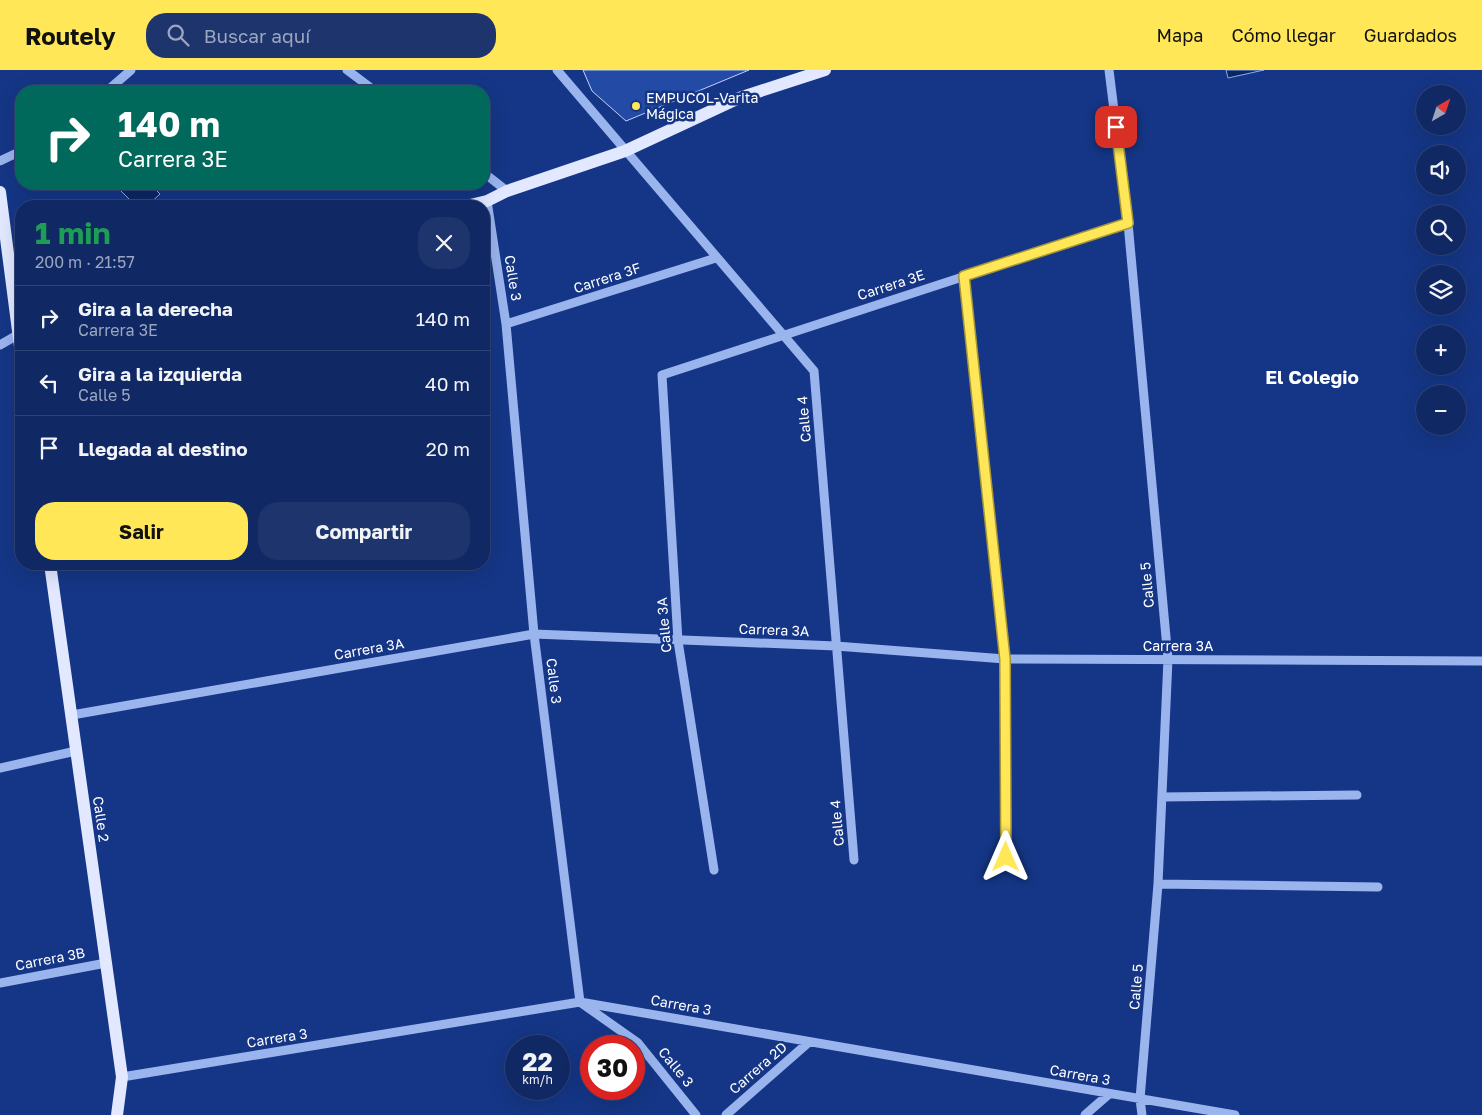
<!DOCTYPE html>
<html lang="es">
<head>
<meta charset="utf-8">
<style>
	:root { --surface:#102864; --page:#1e346d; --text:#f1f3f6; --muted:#9ca6bf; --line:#304478; --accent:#ffe757 }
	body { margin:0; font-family:"Golos Text",sans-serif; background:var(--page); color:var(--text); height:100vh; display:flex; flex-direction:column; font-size:19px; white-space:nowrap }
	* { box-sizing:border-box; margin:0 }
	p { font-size:16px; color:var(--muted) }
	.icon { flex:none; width:28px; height:28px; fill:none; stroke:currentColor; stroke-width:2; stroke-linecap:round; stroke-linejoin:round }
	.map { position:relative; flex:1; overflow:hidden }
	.details { position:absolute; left:15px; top:130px; width:475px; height:370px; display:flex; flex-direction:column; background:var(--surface); border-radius:20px; box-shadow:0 5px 20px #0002,0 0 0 1px var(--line) }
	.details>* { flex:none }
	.banner { position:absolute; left:15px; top:15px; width:475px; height:105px; border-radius:20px; box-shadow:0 5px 20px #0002,0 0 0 1px var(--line); background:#00695c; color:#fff; overflow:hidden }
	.needle { width:32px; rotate:39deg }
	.tools { position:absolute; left:1416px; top:15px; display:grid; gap:10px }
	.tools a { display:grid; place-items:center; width:50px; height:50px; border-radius:50%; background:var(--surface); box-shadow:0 5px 20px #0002,0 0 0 1px var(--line); font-size:25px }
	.speed { position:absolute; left:505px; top:965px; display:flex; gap:10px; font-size:25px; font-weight:700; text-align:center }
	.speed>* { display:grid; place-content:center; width:65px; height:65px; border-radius:50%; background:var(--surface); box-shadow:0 5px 20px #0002,0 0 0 1px var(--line); line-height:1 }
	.speed small { font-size:12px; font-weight:400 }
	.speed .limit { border:8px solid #d22; background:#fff; color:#111 }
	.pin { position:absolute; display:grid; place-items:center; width:42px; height:42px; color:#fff; margin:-21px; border-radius:10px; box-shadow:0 2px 8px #0006 }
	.me { position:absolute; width:55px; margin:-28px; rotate:0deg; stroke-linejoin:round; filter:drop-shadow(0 0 4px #0008) }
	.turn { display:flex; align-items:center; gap:18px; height:105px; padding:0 20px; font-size:22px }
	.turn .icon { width:65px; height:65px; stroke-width:2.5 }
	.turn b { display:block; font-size:35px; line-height:42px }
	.round { display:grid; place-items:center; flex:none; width:52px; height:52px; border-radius:20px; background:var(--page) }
	.summary { display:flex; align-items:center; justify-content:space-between; height:85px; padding:0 20px }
	h1 { font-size:30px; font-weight:700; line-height:38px; color:#1e9e55 }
	.primary-button { display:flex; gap:10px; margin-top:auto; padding:10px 20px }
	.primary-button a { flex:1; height:58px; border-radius:20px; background:var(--accent); color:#111; font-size:20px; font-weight:700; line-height:58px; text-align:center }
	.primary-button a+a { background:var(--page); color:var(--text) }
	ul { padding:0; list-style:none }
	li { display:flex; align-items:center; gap:15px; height:65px; padding:0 20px; border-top:1px solid var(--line) }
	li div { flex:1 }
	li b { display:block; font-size:19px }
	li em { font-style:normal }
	header { display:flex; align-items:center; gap:30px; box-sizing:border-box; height:70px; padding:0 25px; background:var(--accent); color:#111 }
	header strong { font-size:24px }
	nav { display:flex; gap:28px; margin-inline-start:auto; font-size:18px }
	.search { width:350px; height:45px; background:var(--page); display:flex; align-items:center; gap:12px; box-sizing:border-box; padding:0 18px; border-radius:20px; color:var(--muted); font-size:19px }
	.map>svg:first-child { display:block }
	.water { fill:#0d2663; stroke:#8cacf1 }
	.building { fill:#234aa5; stroke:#c0d2fa }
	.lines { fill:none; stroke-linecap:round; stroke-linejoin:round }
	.minor { stroke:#9ab4ee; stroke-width:9 }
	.major { stroke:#e1e8ff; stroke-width:12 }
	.route-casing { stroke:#a69639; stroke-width:12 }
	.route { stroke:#ffe757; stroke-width:9 }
	.poi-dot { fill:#ffe757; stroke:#153686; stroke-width:2 }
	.labels { text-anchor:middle; stroke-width:5; stroke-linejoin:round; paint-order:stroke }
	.poi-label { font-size:14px; fill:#fff; stroke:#153686; text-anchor:start }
	.street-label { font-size:14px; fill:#fff; stroke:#153686 }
	.district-label { font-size:19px; font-weight:bold; fill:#fff; stroke:#153686 }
</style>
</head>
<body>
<header>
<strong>Routely</strong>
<div class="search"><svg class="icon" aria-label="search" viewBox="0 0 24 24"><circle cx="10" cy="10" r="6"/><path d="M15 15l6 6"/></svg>Buscar aquí</div>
<nav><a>Mapa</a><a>Cómo llegar</a><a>Guardados</a></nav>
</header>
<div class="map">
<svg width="1482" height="1045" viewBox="0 0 1482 1045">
	<rect width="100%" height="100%" fill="#153686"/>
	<!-- water -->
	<path class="water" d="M 1226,0 L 1264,0 L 1228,8 Z
		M 114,114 L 150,114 L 160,124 L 147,136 L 136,136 Z"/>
	<!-- building -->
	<path class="building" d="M 583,0 L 749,0 L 626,51 L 592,21 Z"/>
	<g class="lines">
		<!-- minor -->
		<path class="minor" d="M 347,0 L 375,21
			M 557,0 L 814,301 L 854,790
			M 1109,0 L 1128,153 L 1168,589 L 1158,814 L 1140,1029 L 1142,1045
			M 107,21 L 131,0
			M 0,91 L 21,81
			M 484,103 L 507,121
			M 487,131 L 506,254 L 534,564 L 580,932 L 638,973 L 696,1045
			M 964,206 L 1005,589 L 1006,787
			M 506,254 L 716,188
			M 0,275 L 19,264
			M 72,645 L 534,564 L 836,576 L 1005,589 L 1482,591
			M 0,698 L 76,681
			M 1162,727 L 1357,725
			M 714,800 L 678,571 L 662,305 L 1128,153
			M 1158,814 L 1378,817
			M 0,913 L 106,893
			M 122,1007 L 580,932 L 1235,1045
			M 726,1045 L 809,972
			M 1085,1045 L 1109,1024"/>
		<!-- major -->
		<path class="major" d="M 0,122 L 21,284
			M 466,136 L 487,131 L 507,121 L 625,81 L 739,28 L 825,0
			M 50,494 L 122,1007 L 117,1045"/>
	</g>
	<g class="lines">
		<defs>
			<path id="route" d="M 1006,787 L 1005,589 L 964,206 L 1128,153 L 1116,57"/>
		</defs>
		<!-- route casing -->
		<use href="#route" class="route-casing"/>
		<!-- route -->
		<use href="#route" class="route"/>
	</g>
	<!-- markers -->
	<circle class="poi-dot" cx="636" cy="36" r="5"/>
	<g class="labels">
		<!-- poi labels -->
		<g class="poi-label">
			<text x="646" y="33">EMPUCOL-Varita<tspan x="646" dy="16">Mágica</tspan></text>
		</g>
		<!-- street labels -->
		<g class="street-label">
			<text transform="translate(513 208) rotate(81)" y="5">Calle 3</text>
			<text transform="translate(607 208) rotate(-18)" y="5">Carrera 3F</text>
			<text transform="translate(891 215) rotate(-18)" y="5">Carrera 3E</text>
			<text transform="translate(804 349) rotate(-95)" y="5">Calle 4</text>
			<text transform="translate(1147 515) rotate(-95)" y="5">Calle 5</text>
			<text transform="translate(664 555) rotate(-95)" y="5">Calle 3A</text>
			<text transform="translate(774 560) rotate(2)" y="5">Carrera 3A</text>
			<text x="1178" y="581">Carrera 3A</text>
			<text transform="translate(369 579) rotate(-10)" y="5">Carrera 3A</text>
			<text transform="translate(554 611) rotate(83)" y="5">Calle 3</text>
			<text transform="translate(101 749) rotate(82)" y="5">Calle 2</text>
			<text transform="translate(837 753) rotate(-95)" y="5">Calle 4</text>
			<text transform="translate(50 889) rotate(-11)" y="5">Carrera 3B</text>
			<text transform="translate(1136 917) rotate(-85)" y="5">Calle 5</text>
			<text transform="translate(681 935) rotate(10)" y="5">Carrera 3</text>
			<text transform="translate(277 968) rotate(-9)" y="5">Carrera 3</text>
			<text transform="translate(676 997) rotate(51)" y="5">Calle 3</text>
			<text transform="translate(758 998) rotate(-41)" y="5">Carrera 2D</text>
			<text transform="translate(1080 1005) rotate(10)" y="5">Carrera 3</text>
		</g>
		<!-- district labels -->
		<g class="district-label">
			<text x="1312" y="314">El Colegio</text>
		</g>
	</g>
</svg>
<div class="tools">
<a><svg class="needle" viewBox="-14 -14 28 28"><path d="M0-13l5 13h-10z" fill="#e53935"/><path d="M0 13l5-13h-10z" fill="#9ca6bf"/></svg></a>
<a><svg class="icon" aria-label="sound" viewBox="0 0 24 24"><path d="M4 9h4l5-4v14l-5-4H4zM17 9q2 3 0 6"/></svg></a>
<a><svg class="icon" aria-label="search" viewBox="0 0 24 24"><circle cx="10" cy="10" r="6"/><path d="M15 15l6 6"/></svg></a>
<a><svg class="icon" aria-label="layers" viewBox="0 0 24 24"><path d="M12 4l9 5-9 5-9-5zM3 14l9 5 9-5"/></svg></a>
<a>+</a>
<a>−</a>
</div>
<div class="speed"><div>22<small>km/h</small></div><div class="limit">30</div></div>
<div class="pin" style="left:1116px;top:57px;background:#d93025"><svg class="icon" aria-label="arrive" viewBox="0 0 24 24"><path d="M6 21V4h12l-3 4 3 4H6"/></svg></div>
<svg class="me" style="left:1006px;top:787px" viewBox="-20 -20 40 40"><path d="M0-17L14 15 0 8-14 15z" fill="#ffe757" stroke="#fff" stroke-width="4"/></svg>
<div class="banner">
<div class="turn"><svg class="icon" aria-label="right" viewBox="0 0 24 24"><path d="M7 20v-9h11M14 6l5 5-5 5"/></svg><div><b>140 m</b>Carrera 3E</div></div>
</div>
<section class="details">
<div class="summary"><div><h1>1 min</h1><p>200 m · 21:57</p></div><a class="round"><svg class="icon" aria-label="close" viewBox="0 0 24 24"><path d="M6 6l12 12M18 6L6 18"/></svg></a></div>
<ul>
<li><svg class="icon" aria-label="right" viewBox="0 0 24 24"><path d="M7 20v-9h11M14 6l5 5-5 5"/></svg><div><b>Gira a la derecha</b><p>Carrera 3E</p></div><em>140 m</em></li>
<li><svg class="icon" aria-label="left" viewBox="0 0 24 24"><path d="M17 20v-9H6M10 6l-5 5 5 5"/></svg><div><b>Gira a la izquierda</b><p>Calle 5</p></div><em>40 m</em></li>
<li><svg class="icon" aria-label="arrive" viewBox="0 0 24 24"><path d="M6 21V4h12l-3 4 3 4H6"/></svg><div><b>Llegada al destino</b></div><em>20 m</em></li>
</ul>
<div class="primary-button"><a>Salir</a><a>Compartir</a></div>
</section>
</div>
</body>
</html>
